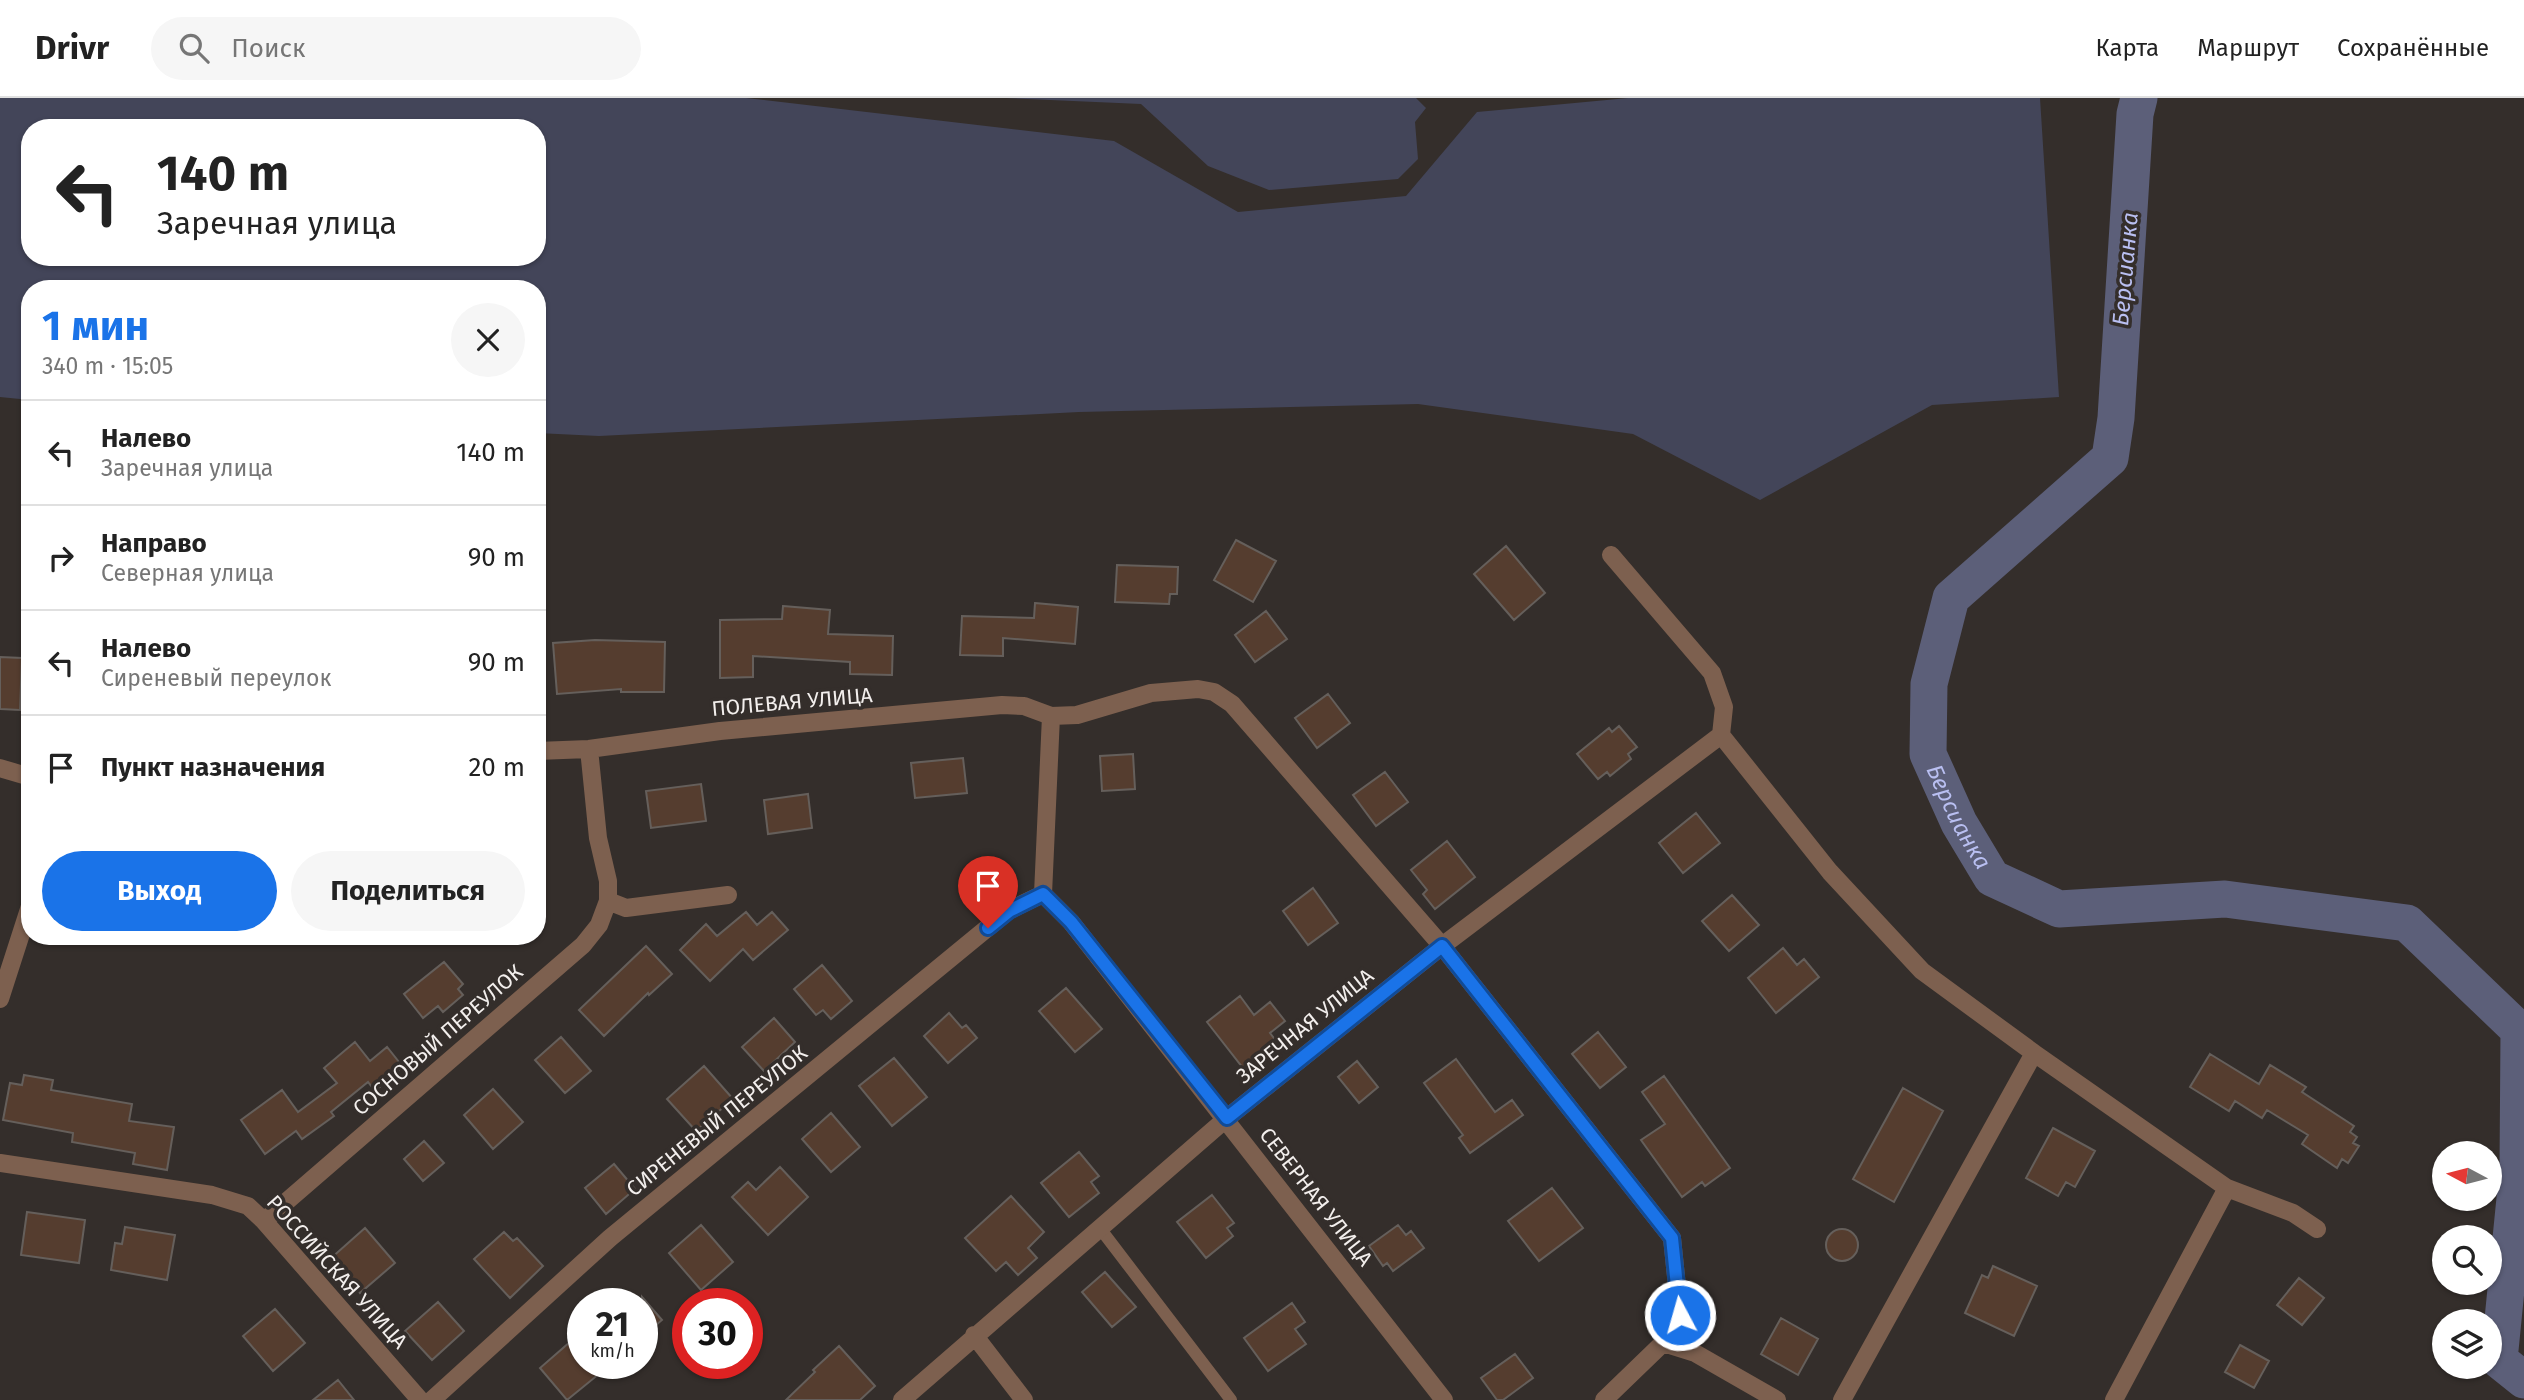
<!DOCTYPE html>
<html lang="ru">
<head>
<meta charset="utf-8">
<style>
	:root { --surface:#fff; --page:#f6f6f6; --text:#222; --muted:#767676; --line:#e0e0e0; --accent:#1a73e8 }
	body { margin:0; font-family:"Fira Sans",sans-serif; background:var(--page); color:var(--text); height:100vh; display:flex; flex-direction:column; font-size:26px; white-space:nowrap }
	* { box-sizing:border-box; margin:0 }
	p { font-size:23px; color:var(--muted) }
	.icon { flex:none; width:38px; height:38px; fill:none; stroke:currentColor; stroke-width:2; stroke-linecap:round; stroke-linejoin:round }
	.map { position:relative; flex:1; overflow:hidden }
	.details { position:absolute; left:21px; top:182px; width:525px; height:665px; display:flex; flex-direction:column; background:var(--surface); border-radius:28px; box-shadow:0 2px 5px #0004 }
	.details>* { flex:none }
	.banner { position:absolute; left:21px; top:21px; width:525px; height:147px; border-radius:28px; box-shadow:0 2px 5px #0004; background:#fff; color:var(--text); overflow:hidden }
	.needle { width:46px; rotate:277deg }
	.fabs { position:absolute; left:2432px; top:1043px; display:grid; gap:14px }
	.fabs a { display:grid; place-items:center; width:70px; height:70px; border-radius:50%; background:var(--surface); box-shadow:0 2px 5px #0004; font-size:35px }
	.speed { position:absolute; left:567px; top:1190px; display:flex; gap:14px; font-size:35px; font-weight:700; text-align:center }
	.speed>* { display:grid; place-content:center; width:91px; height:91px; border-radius:50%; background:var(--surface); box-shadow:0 2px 5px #0004; line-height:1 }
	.speed small { font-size:18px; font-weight:400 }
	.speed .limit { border:10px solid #d22; background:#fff; color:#111 }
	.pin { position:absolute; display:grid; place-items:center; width:60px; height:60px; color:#fff; margin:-72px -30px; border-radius:50% 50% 50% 0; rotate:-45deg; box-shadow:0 0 7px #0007 }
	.pin .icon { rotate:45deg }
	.me { position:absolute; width:77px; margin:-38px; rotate:354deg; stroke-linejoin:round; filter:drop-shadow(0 0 5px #0008) }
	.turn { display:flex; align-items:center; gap:24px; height:147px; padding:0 21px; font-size:32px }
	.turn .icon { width:91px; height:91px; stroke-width:2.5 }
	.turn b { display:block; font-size:49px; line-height:60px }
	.round { display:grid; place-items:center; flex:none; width:74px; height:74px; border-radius:37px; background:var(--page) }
	.head { display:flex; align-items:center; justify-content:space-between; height:119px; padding:0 21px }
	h1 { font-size:42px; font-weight:700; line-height:52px; color:var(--accent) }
	.cta { display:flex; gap:14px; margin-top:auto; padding:14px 21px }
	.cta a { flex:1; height:80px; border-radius:42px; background:var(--accent); color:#fff; font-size:28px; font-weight:700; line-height:80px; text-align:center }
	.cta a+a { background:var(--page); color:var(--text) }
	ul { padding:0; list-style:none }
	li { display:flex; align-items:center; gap:21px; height:105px; padding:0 21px; border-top:2px solid var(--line) }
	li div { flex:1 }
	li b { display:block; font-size:26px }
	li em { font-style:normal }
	header { display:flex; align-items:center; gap:42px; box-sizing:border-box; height:98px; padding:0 35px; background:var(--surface); border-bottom:2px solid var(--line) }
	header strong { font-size:33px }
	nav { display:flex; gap:38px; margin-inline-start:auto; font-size:24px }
	.search { width:490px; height:63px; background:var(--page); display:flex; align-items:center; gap:18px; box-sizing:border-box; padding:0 24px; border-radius:38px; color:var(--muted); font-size:26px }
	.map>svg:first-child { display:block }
	.green { fill:#434559; fill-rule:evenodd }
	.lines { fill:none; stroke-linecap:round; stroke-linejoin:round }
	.river { stroke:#5c5f79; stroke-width:37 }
	.building { fill:#553d2f; stroke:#655f5b; stroke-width:2 }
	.service { stroke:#7d604f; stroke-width:12 }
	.minor { stroke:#7d604f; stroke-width:18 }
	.route-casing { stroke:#114b97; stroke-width:18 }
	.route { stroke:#1a73e8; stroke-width:12 }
	.labels { text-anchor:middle; stroke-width:7; stroke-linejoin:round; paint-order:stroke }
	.street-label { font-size:21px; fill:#f3efed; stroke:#342e2b }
	.water-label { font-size:23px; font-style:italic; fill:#b9bff1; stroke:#342e2b }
</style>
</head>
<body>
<header>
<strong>Drivr</strong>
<div class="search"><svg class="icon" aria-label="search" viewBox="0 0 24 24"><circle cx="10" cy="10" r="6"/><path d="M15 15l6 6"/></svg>Поиск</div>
<nav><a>Карта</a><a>Маршрут</a><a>Сохранённые</a></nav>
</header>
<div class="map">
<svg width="2524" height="1302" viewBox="0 0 2524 1302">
	<rect width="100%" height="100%" fill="#342e2b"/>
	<!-- green -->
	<path class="green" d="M 0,0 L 746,0 L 1114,43 L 1238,114 L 1406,98 L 1477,14 L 1628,0 L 2040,0 L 2059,299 L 1932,307 L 1760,402 L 1633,336 L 1418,306 L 1079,314 L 599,338 L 537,335 L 537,191 L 30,191 L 30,302 L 0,299 ZM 30,30 L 537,30 L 537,159 L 30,159 Z
		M 1006,0 L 1416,0 L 1426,10 L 1415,24 L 1418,61 L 1398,81 L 1269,92 L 1208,68 L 1141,6 Z"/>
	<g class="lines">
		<!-- river -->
		<path class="river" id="s1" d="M 2139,0 L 2135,16 L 2116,320 L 2110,360 L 1951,500 L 1929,586 L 1928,656 L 1959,725 L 1992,780 L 2059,811 L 2225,801 L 2407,825 L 2519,932 L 2518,1070 L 2499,1262 L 2524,1282"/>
	</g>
	<!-- building -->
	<path class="building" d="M 1236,442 L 1276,463 L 1253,504 L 1214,482 Z
		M 1506,448 L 1545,495 L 1514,522 L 1474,476 Z
		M 1117,467 L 1178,469 L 1177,496 L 1170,496 L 1169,506 L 1115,504 Z
		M 1035,505 L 1078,509 L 1075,546 L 1003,540 L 1003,558 L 960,557 L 962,518 L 1034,520 Z
		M 783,508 L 830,512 L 828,536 L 893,538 L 892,577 L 850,576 L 850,564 L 753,558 L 753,579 L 720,580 L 720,522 L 782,521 Z
		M 1266,513 L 1287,541 L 1255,564 L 1235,537 Z
		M 595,542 L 665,544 L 664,594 L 621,594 L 621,591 L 557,596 L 553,545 Z
		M 0,559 L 22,560 L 20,612 L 0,611 Z
		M 1328,596 L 1350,625 L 1317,650 L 1295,620 Z
		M 1619,628 L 1637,649 L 1628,656 L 1631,661 L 1610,678 L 1607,674 L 1598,681 L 1577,656 L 1609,630 L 1612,634 Z
		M 1133,656 L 1135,691 L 1102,693 L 1100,658 Z
		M 963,660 L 967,695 L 915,700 L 911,665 Z
		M 1385,674 L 1408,704 L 1376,728 L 1353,697 Z
		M 701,686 L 706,723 L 651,730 L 646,693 Z
		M 808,696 L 812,730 L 768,736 L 764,702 Z
		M 1696,715 L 1720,745 L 1683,775 L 1659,745 Z
		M 1447,743 L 1475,779 L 1435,811 L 1423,796 L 1427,792 L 1411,772 Z
		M 1313,790 L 1338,825 L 1308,847 L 1283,813 Z
		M 1732,797 L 1759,827 L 1729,853 L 1702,823 Z
		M 746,814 L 757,827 L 772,814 L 788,832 L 753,862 L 743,851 L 710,883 L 680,852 L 706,826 L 717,838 Z
		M 646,848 L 672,876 L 649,897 L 648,895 L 604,938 L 579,912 Z
		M 1783,850 L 1797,867 L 1804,861 L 1819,879 L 1776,915 L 1748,880 Z
		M 444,864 L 463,886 L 458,891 L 463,897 L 443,914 L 438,908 L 423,920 L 404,896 Z
		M 822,867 L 852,903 L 831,921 L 823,912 L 816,917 L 794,891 Z
		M 1066,890 L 1102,931 L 1075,954 L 1039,913 Z
		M 1240,898 L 1254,917 L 1270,904 L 1285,923 L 1270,935 L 1277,944 L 1243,970 L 1207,924 Z
		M 949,915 L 962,930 L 966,927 L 977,940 L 948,965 L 924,938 Z
		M 774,920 L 795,944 L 764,973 L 742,949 Z
		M 1598,934 L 1626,969 L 1600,990 L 1572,956 Z
		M 561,939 L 591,973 L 565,995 L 535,962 Z
		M 355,944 L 370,963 L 387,949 L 403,969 L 375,993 L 368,984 L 331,1014 L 334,1018 L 302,1041 L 296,1033 L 265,1056 L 241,1022 L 282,992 L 298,1014 L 337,985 L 324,970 Z
		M 2210,956 L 2259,986 L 2270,967 L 2306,989 L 2302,994 L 2354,1028 L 2350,1034 L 2357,1039 L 2353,1045 L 2359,1048 L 2348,1065 L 2342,1061 L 2337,1070 L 2302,1046 L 2308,1037 L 2267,1012 L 2262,1020 L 2235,1003 L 2229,1013 L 2190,989 Z
		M 894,960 L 927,999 L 892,1028 L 859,988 Z
		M 1456,961 L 1495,1014 L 1512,1002 L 1523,1017 L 1470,1055 L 1459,1040 L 1463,1037 L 1424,985 Z
		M 1357,963 L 1378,989 L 1359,1005 L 1338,979 Z
		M 704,968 L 733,1001 L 696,1033 L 667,1001 Z
		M 24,977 L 53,982 L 51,992 L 132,1006 L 129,1023 L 174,1029 L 167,1072 L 133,1066 L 135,1055 L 72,1044 L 73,1035 L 3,1022 L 10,985 L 22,987 Z
		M 1664,978 L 1730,1070 L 1705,1088 L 1702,1084 L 1682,1099 L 1641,1042 L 1665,1026 L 1642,994 Z
		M 1903,990 L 1943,1013 L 1894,1104 L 1853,1081 Z
		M 493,991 L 523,1024 L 493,1051 L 464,1017 Z
		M 831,1015 L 860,1049 L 831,1074 L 802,1041 Z
		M 2053,1030 L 2095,1053 L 2075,1089 L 2066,1084 L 2058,1098 L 2026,1080 Z
		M 424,1043 L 444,1065 L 423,1083 L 404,1061 Z
		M 1079,1054 L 1099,1078 L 1091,1084 L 1099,1095 L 1069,1119 L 1041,1085 Z
		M 614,1066 L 635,1091 L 606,1116 L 585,1090 Z
		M 780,1069 L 808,1099 L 768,1137 L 732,1099 L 748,1084 L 756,1092 Z
		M 1552,1090 L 1583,1130 L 1539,1163 L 1508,1123 Z
		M 1212,1097 L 1234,1125 L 1227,1130 L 1233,1138 L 1206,1160 L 1177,1124 Z
		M 1011,1098 L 1044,1134 L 1028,1150 L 1037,1160 L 1018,1177 L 1006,1164 L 996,1173 L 965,1140 Z
		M 27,1114 L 85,1122 L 79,1165 L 21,1157 Z
		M 701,1127 L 733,1164 L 701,1192 L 669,1155 Z
		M 1398,1127 L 1406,1137 L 1411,1133 L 1424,1150 L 1393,1173 L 1387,1165 L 1383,1168 L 1369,1148 Z
		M 125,1129 L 175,1137 L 167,1182 L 111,1172 L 115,1145 L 122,1146 Z
		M 365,1130 L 395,1165 L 360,1195 L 330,1161 Z
		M1826 1147a16 16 0 1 1 32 0a16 16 0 1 1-32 0Z
		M 504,1134 L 513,1143 L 517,1140 L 543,1168 L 510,1200 L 474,1161 Z
		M 1993,1168 L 2037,1188 L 2014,1238 L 1965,1215 L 1982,1177 L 1988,1180 Z
		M 1105,1174 L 1136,1209 L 1112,1229 L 1082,1194 Z
		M 2299,1180 L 2324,1200 L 2302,1227 L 2277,1207 Z
		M 642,1199 L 662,1222 L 642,1239 Z
		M 438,1204 L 464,1233 L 432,1262 L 405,1233 Z
		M 1292,1205 L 1305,1224 L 1295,1231 L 1306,1246 L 1268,1273 L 1244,1240 Z
		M 275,1211 L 305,1245 L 273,1273 L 243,1238 Z
		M 1781,1220 L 1818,1241 L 1798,1277 L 1761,1256 Z
		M 570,1244 L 583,1258 L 583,1265 L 589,1265 L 599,1276 L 567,1302 L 540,1270 Z
		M 2240,1247 L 2269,1263 L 2254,1290 L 2225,1274 Z
		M 839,1248 L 875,1288 L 860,1302 L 786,1302 L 815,1274 L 813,1272 Z
		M 1515,1256 L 1533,1280 L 1503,1302 L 1497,1302 L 1481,1280 Z
		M 338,1282 L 354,1302 L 313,1302 Z"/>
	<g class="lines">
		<!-- service -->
		<path class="service" d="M 1099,1129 L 1231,1302"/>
		<!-- minor -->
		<path class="minor" d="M 1611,457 L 1712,575 L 1724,609 L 1721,637 L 1830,774 L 1922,873 L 2034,955
			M 537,653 L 589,651 L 720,633 L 1002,607 L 1024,608 L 1051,618 L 1077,617 L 1151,595 L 1198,591 L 1214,594 L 1232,606 L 1442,848 L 1672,1140 L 1680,1217 L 1663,1245 L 1604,1302
			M 0,670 L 30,679
			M 1043,796 L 1071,824 L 1444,1302
			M 1043,796 L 1051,618
			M 608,803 L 626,810 L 728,797
			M 0,901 L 30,808
			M 0,1065 L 212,1097 L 248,1108 L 264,1123 L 420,1302
			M 2227,1090 L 2293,1115 L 2317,1131
			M 264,1123 L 583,847 L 599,827 L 608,803 L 608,783 L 598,740 L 589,651
			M 974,1237 L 1024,1302
			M 1663,1245 L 1695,1255 L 1777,1302
			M 432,1302 L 610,1140 L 1008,813 L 1043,796
			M 902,1302 L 1227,1020 L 1442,848 L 1721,637
			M 1842,1302 L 2034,955 L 2227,1090 L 2114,1302"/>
	</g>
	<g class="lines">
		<defs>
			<path id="route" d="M 988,830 L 1009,813 L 1043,796 L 1071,824 L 1227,1020 L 1442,848 L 1672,1140 L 1680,1217"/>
		</defs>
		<!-- route casing -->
		<use href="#route" class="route-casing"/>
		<!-- route -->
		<use href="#route" class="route"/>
	</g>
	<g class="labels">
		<!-- street labels -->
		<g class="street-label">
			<text transform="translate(792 604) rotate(-5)" y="7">ПОЛЕВАЯ УЛИЦА</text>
			<text transform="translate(1305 928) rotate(-39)" y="7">ЗАРЕЧНАЯ УЛИЦА</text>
			<text transform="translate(438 942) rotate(-41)" y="7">СОСНОВЫЙ ПЕРЕУЛОК</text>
			<text transform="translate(717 1023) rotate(-39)" y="7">СИРЕНЕВЫЙ ПЕРЕУЛОК</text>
			<text transform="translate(1316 1099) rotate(52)" y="7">СЕВЕРНАЯ УЛИЦА</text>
			<text transform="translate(337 1174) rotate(48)" y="7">РОССИЙСКАЯ УЛИЦА</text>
		</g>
		<!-- water labels -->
		<g class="water-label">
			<text transform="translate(2125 171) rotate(-85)" y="8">Берсианка</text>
			<text dy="8" stroke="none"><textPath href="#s1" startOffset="802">Берсианка</textPath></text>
		</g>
	</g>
</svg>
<div class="fabs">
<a><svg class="needle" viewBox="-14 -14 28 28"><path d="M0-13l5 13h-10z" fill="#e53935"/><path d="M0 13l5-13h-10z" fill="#767676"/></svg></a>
<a><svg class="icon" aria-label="search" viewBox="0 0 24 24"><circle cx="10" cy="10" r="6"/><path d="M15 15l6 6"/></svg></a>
<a><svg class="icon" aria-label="layers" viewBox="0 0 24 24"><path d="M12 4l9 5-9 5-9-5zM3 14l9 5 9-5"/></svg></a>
</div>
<div class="speed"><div>21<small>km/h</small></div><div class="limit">30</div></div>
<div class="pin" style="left:988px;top:830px;background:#d93025"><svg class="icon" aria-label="arrive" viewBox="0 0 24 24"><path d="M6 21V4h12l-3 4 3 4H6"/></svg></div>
<svg class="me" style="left:1680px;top:1217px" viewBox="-20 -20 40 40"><circle r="17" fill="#1a73e8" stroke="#fff" stroke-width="3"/><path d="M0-11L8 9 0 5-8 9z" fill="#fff"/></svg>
<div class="banner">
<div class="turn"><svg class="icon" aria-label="left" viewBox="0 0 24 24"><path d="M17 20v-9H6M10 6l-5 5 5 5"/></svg><div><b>140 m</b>Заречная улица</div></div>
</div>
<section class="details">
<div class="head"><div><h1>1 мин</h1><p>340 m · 15:05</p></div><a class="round"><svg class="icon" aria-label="close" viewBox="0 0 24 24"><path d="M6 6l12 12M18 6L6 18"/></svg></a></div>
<ul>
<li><svg class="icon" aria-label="left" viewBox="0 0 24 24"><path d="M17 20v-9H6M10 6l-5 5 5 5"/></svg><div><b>Налево</b><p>Заречная улица</p></div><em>140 m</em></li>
<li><svg class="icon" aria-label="right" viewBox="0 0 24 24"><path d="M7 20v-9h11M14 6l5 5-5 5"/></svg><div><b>Направо</b><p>Северная улица</p></div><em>90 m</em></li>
<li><svg class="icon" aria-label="left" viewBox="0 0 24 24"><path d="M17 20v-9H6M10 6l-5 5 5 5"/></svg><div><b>Налево</b><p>Сиреневый переулок</p></div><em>90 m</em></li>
<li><svg class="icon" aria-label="arrive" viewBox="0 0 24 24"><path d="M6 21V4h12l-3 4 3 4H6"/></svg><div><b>Пункт назначения</b></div><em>20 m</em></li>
</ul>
<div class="cta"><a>Выход</a><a>Поделиться</a></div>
</section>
</div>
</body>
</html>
